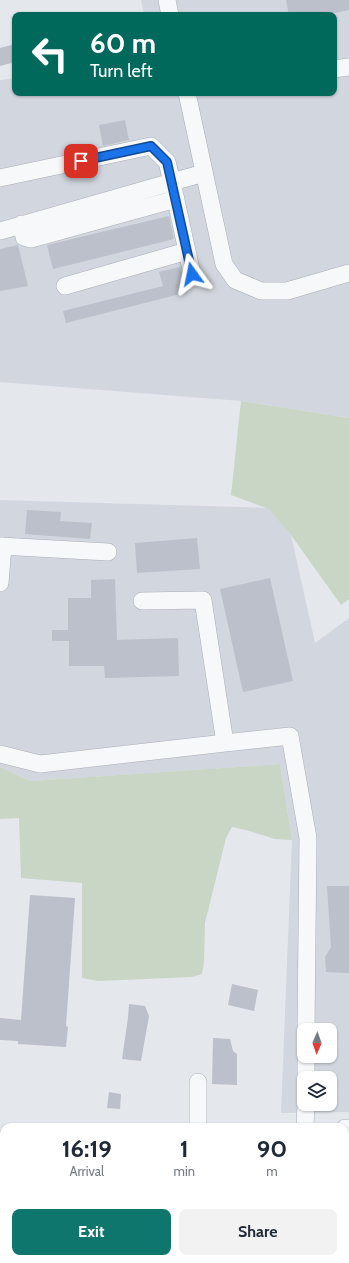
<!DOCTYPE html>
<html lang="en">
<head>
<meta charset="utf-8">
<style>
	:root { --surface:#fff; --page:#f2f2f3; --text:#1f2937; --muted:#747a83; --accent:#0f766e }
	body { margin:0; font-family:Cabin,sans-serif; background:var(--page); color:var(--text); height:100vh; display:flex; flex-direction:column; font-size:15px; white-space:nowrap }
	* { box-sizing:border-box; margin:0 }
	p { font-size:13px; color:var(--muted) }
	.icon { flex:none; width:22px; height:22px; fill:none; stroke:currentColor; stroke-width:2; stroke-linecap:round; stroke-linejoin:round }
	.map { position:relative; flex:1; overflow:hidden }
	.details { position:absolute; left:0px; top:1123px; width:349px; height:140px; display:flex; flex-direction:column; background:var(--surface); border-radius:12px 12px 0 0; box-shadow:0 1px 3px #0004 }
	.details>* { flex:none }
	.guide { position:absolute; left:12px; top:12px; width:325px; height:84px; border-radius:8px; box-shadow:0 1px 3px #0004; background:#00695c; color:#fff; overflow:hidden }
	.needle { width:26px; rotate:182deg }
	.buttons { position:absolute; left:297px; top:1023px; display:grid; gap:8px }
	.buttons a { display:grid; place-items:center; width:40px; height:40px; border-radius:8px; background:var(--surface); box-shadow:0 1px 3px #0004; font-size:20px }
	.pin { position:absolute; display:grid; place-items:center; width:34px; height:34px; color:#fff; margin:-17px; border-radius:8px; box-shadow:0 2px 6px #0006 }
	.me { position:absolute; width:44px; margin:-22px; rotate:348deg; stroke-linejoin:round; filter:drop-shadow(0 0 3px #0008) }
	.turn { display:flex; align-items:center; gap:14px; height:84px; padding:0 12px; font-size:18px }
	.turn .icon { width:52px; height:52px; stroke-width:2.5 }
	.turn b { display:block; font-size:28px; line-height:34px }
	.eta { display:flex; justify-content:space-evenly; align-items:center; height:68px; text-align:center }
	.eta b { font-size:24px; font-weight:700; line-height:28px }
	.button { display:flex; gap:8px; margin-top:auto; padding:8px 12px }
	.button a { flex:1; height:46px; border-radius:8px; background:var(--accent); color:#fff; font-size:16px; font-weight:700; line-height:46px; text-align:center }
	.button a+a { background:var(--page); color:var(--text) }
	.map>svg:first-child { display:block }
	.built { fill:#d2d6de; fill-rule:evenodd }
	.green { fill:#c9d6c5 }
	.building { fill:#bbc0ca }
	.lines { fill:none; stroke-linecap:round; stroke-linejoin:round }
	.minor-casing { stroke:#a9aeb7; stroke-width:18 }
	.minor { stroke:#f7f8fa; stroke-width:17 }
	.route-casing { stroke:#114b97; stroke-width:10 }
	.route { stroke:#1a73e8; stroke-width:7 }
</style>
</head>
<body>
<div class="map">
<svg width="349" height="1263" viewBox="0 0 349 1263">
	<rect width="100%" height="100%" fill="#e4e7ec"/>
	<!-- built -->
	<path class="built" d="M 141,0 L 349,0 L 349,418 L 241,401 L 0,382 L 0,80 L 15,78 L 15,93 L 334,93 L 334,15 L 144,15 Z
		M 0,500 L 269,508 L 291,535 L 315,643 L 349,618 L 349,1112 L 281,1113 L 292,840 L 280,764 L 30,781 L 0,767 ZM 304,1030 L 330,1030 L 330,1056 L 304,1056 ZM 304,1078 L 330,1078 L 330,1104 L 304,1104 Z"/>
	<!-- green -->
	<path class="green" d="M 241,401 L 349,418 L 349,599 L 341,605 L 291,535 L 269,509 L 231,495 Z
		M 280,764 L 292,840 L 275,839 L 246,830 L 232,827 L 226,838 L 205,923 L 204,963 L 202,974 L 192,977 L 98,981 L 82,978 L 82,883 L 21,878 L 19,818 L 0,819 L 0,767 L 30,781 Z"/>
	<!-- building -->
	<path class="building" d="M 286,0 L 349,0 L 349,10 L 325,15 L 289,15 Z
		M 15,44 L 15,62 L 0,66 L 0,48 Z
		M 125,120 L 129,140 L 103,146 L 99,125 Z
		M 169,216 L 174,239 L 53,269 L 47,245 Z
		M 18,245 L 28,286 L 0,291 L 0,249 Z
		M 180,267 L 188,292 L 66,323 L 63,311 L 163,286 L 159,272 Z
		M 27,510 L 61,512 L 60,521 L 92,523 L 90,539 L 25,534 Z
		M 197,538 L 200,569 L 137,573 L 135,543 Z
		M 270,578 L 293,681 L 243,692 L 220,589 Z
		M 115,579 L 117,640 L 178,638 L 179,676 L 105,678 L 104,666 L 69,666 L 69,641 L 52,641 L 52,630 L 68,630 L 68,598 L 91,598 L 91,580 Z
		M 327,886 L 349,886 L 349,973 L 326,972 L 325,957 L 331,947 Z
		M 30,895 L 75,898 L 66,1026 L 68,1027 L 66,1047 L 18,1044 L 18,1041 L 0,1040 L 0,1018 L 21,1020 Z
		M 232,984 L 258,990 L 254,1011 L 228,1005 Z
		M 129,1004 L 145,1006 L 149,1016 L 141,1061 L 122,1059 L 128,1018 Z
		M 213,1038 L 230,1039 L 233,1051 L 237,1054 L 237,1085 L 212,1084 Z
		M 109,1092 L 121,1094 L 120,1109 L 107,1108 Z"/>
	<g class="lines">
		<defs>
			<path id="minor" d="M 167,0 L 170,15
				M 334,69 L 349,67
				M 187,93 L 224,264 L 235,280 L 261,291 L 287,291 L 349,273
				M 0,178 L 151,146 L 167,162 L 172,182 L 0,231
				M 22,224 L 24,237 L 31,239 L 176,199
				M 192,274 L 172,182 L 204,173
				M 65,286 L 187,251
				M 0,546 L 108,552
				M 0,583 L 3,546
				M 142,601 L 203,600 L 225,743
				M 0,754 L 40,764 L 225,743 L 290,736 L 308,838 L 306,1030
				M 306,1078 L 306,1056
				M 198,1082 L 198,1127
				M 305,1127 L 306,1104
				M 345,1128 L 349,1129
				M 0,1186 L 4,1185
				M 241,1259 L 241,1263
				M 287,1259 L 287,1263
				M 96,1263 L 96,1259"/>
		</defs>
		<!-- minor casing -->
		<use href="#minor" class="minor-casing"/>
		<!-- minor -->
		<use href="#minor" class="minor"/>
	</g>
	<g class="lines">
		<defs>
			<path id="route" d="M 81,161 L 151,146 L 167,162 L 192,274"/>
		</defs>
		<!-- route casing -->
		<use href="#route" class="route-casing"/>
		<!-- route -->
		<use href="#route" class="route"/>
	</g>
</svg>
<div class="buttons">
<a><svg class="needle" viewBox="-14 -14 28 28"><path d="M0-13l5 13h-10z" fill="#e53935"/><path d="M0 13l5-13h-10z" fill="#747a83"/></svg></a>
<a><svg class="icon" aria-label="layers" viewBox="0 0 24 24"><path d="M12 4l9 5-9 5-9-5zM3 14l9 5 9-5"/></svg></a>
</div>
<div class="pin" style="left:81px;top:161px;background:#d93025"><svg class="icon" aria-label="arrive" viewBox="0 0 24 24"><path d="M6 21V4h12l-3 4 3 4H6"/></svg></div>
<svg class="me" style="left:192px;top:274px" viewBox="-20 -20 40 40"><path d="M0-17L14 15 0 8-14 15z" fill="#1a73e8" stroke="#fff" stroke-width="4"/></svg>
<div class="guide">
<div class="turn"><svg class="icon" aria-label="left" viewBox="0 0 24 24"><path d="M17 20v-9H6M10 6l-5 5 5 5"/></svg><div><b>60 m</b>Turn left</div></div>
</div>
<section class="details">
<div class="eta">
<div><b>16:19</b><p>Arrival</p></div>
<div><b>1</b><p>min</p></div>
<div><b>90</b><p>m</p></div>
</div>
<div class="button"><a>Exit</a><a>Share</a></div>
</section>
</div>
</body>
</html>
